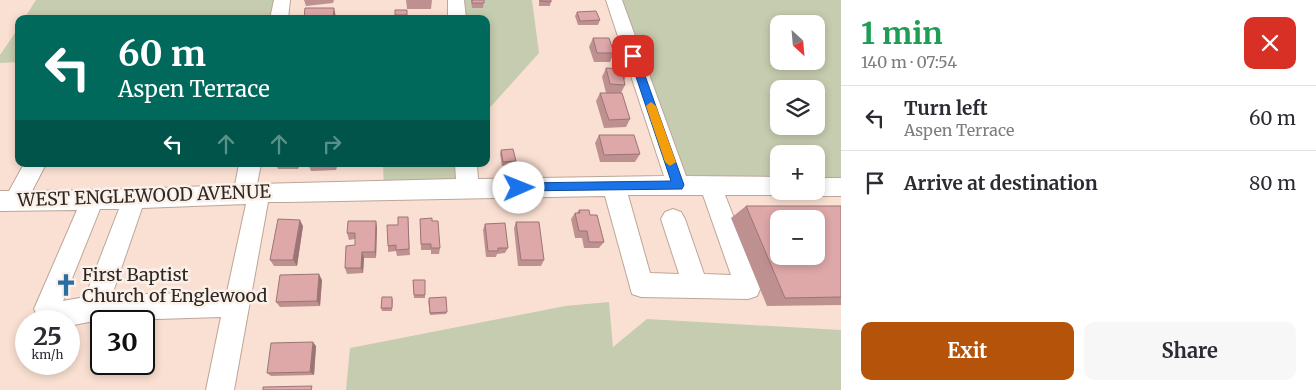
<!DOCTYPE html>
<html lang="en">
<head>
<meta charset="utf-8">
<style>
	:root { --surface:#fff; --page:#f7f7f7; --text:#2b2b33; --muted:#7c7c81; --line:#e1e1e2; --accent:#b45309 }
	body { margin:0; font-family:Merriweather,serif; background:var(--page); color:var(--text); height:100vh; display:flex; flex-direction:column; font-size:19px; white-space:nowrap }
	* { box-sizing:border-box; margin:0 }
	p { font-size:16px; color:var(--muted) }
	.icon { flex:none; width:28px; height:28px; fill:none; stroke:currentColor; stroke-width:2; stroke-linecap:round; stroke-linejoin:round }
	.map { position:relative; flex:1; overflow:hidden }
	.side { display:flex; flex-direction:column; background:var(--surface); width:475px }
	.side>* { flex:none }
	.guide { position:absolute; left:15px; top:15px; width:475px; height:152px; border-radius:10px; box-shadow:0 2px 8px #0003; background:#00695c; color:#fff; overflow:hidden }
	.needle { width:32px; rotate:154deg }
	.buttons { position:absolute; left:770px; top:15px; display:grid; gap:10px }
	.buttons a { display:grid; place-items:center; width:55px; height:55px; border-radius:10px; background:var(--surface); box-shadow:0 2px 8px #0003; font-size:25px }
	.speed { position:absolute; left:15px; top:310px; display:flex; gap:10px; font-size:25px; font-weight:700; text-align:center }
	.speed>* { display:grid; place-content:center; width:65px; height:65px; border-radius:50%; background:var(--surface); box-shadow:0 2px 8px #0003; line-height:1 }
	.speed small { font-size:12px; font-weight:400 }
	.speed .limit { border:2px solid #111; border-radius:8px; background:#fff; color:#111 }
	.pin { position:absolute; display:grid; place-items:center; width:42px; height:42px; color:#fff; margin:-21px; border-radius:10px; box-shadow:0 2px 8px #0006 }
	.me { position:absolute; width:55px; margin:-28px; rotate:89deg; stroke-linejoin:round; filter:drop-shadow(0 0 4px #0008) }
	.turn { display:flex; align-items:center; gap:18px; height:105px; padding:0 20px; font-size:22px }
	.turn .icon { width:65px; height:65px; stroke-width:2.5 }
	.turn b { display:block; font-size:35px; line-height:42px }
	.lanes { display:flex; align-items:center; height:48px; padding:0 20px; background:#0003; justify-content:center; gap:25px; direction:ltr }
	.lanes .off { opacity:.35 }
	.round { display:grid; place-items:center; flex:none; width:52px; height:52px; border-radius:10px; background:var(--page) }
	.headline { display:flex; align-items:center; justify-content:space-between; height:85px; padding:0 20px }
	h1 { font-size:30px; font-weight:700; line-height:38px; color:#1e9e55 }
	.primary-button { display:flex; gap:10px; margin-top:auto; padding:10px 20px }
	.primary-button a { flex:1; height:58px; border-radius:10px; background:var(--accent); color:#fff; font-size:20px; font-weight:700; line-height:58px; text-align:center }
	.primary-button a+a { background:var(--page); color:var(--text) }
	ul { padding:0; list-style:none }
	li { display:flex; align-items:center; gap:15px; height:65px; padding:0 20px; border-top:1px solid var(--line) }
	li div { flex:1 }
	li b { display:block; font-size:19px }
	li em { font-style:normal }
	main { display:flex; flex:1; min-height:0 }
	.map>svg:first-child { display:block }
	.green { fill:#c6ccaf; fill-rule:evenodd }
	.lines { fill:none; stroke-linecap:round; stroke-linejoin:round }
	.minor-casing { stroke:#bda598; stroke-width:2 }
	.minor { fill:#fff; fill-rule:evenodd }
	.wall { fill:#bf9090 }
	.shaded-wall { fill:#9b7576 }
	.building { fill:#dea7a8; stroke:#9b7576; fill-rule:evenodd }
	.route { fill:#1a73e8; stroke:#114b97 }
	.slow { fill:#f59e0b }
	.labels { text-anchor:middle; stroke-width:5; stroke-linejoin:round; paint-order:stroke }
	.street-label { font-size:18px; fill:#302721; stroke:#fbf1eb }
	.poi-label { font-size:18px; fill:#302721; stroke:#fbf1eb; text-anchor:start }
</style>
</head>
<body>
<main>
<div class="map">
<svg width="841" height="390" viewBox="0 0 841 390">
	<rect width="100%" height="100%" fill="#fae0d2"/>
	<!-- green -->
	<path class="green" d="M 36,0 L 282,0 L 279,19 L 24,19 Z
		M 456,0 L 532,0 L 539,53 L 486,112 L 486,19 L 457,19 Z
		M 614,0 L 841,0 L 841,186 L 816,186 L 816,154 L 779,154 L 779,186 L 678,185 ZM 779,24 L 816,24 L 816,61 L 779,61 ZM 779,89 L 816,89 L 816,126 L 779,126 Z
		M 19,27 L 19,62 L 0,63 L 0,55 Z
		M 383,164 L 470,164 L 467,189 L 384,190 Z
		M 609,302 L 613,347 L 647,319 L 841,330 L 841,390 L 346,390 L 350,348 L 565,306 Z"/>
	<g class="lines">
		<defs>
			<path id="minor" d="M 274,0 L 290,0 L 288,19 L 270,19 Z
				M 448,0 L 464,0 L 466,19 L 448,19 Z
				M 606,0 L 622,0 L 686,176 L 779,177 L 779,191 L 788,191 L 779,195 L 725,195 L 761,287 L 757,296 L 748,299 L 641,297 L 632,294 L 605,196 L 287,202 L 268,202 L 234,390 L 206,390 L 221,317 L 94,321 L 69,326 L 69,321 C 52,321 41,326 34,309 L 77,210 L 0,211 L 0,191 L 9,191 L 24,164 L 46,164 L 32,191 L 134,189 L 235,185 L 239,164 L 261,164 L 257,184 L 456,179 L 455,164 L 477,164 L 478,179 L 664,176 ZM 628,195 L 703,195 L 731,275 L 704,274 L 685,219 L 681,212 L 673,209 L 665,212 L 661,219 L 679,274 L 650,273 ZM 246,204 L 227,292 L 112,295 L 142,208 ZM 100,209 L 119,209 L 85,297 L 63,301 Z
				M 816,178 L 841,178 L 841,196 L 816,196 L 808,194 L 807,191 L 816,191 Z"/>
		</defs>
		<!-- minor casing -->
		<use href="#minor" class="minor-casing"/>
		<!-- minor -->
		<use href="#minor" class="minor"/>
	</g>
	<!-- wall -->
	<path class="wall" d="M 304,0 L 334,0 L 333,3 L 306,6 Z
		M 406,0 L 432,0 L 431,9 L 407,9 Z
		M 471,0 L 484,0 L 483,8 L 472,8 Z
		M 539,0 L 551,0 L 550,6 L 539,6 Z
		M 395,10 L 407,10 L 407,19 L 396,19 Z
		M 577,12 L 600,20 L 598,25 L 578,25 L 575,16 Z
		M 593,38 L 614,53 L 610,62 L 594,62 L 589,47 Z
		M 606,68 L 626,76 L 624,81 L 625,85 L 621,93 L 630,119 L 626,127 L 604,128 L 596,101 L 600,93 L 606,93 L 602,77 Z
		M 599,135 L 640,154 L 635,162 L 600,162 L 595,143 Z
		M 501,150 L 516,161 L 515,165 L 502,166 L 500,154 Z
		M 276,164 L 299,164 L 298,169 L 278,169 Z
		M 308,164 L 337,164 L 336,170 L 311,171 Z
		M 344,164 L 371,164 L 371,165 L 344,165 Z
		M 746,206 L 841,206 L 841,305 L 767,306 L 731,218 Z
		M 579,210 L 590,215 L 604,242 L 599,248 L 584,248 L 582,238 L 575,238 L 571,219 L 575,213 L 577,213 Z
		M 408,217 L 410,255 L 397,256 L 396,251 L 388,252 L 388,246 L 398,225 Z
		M 420,219 L 432,221 L 440,248 L 439,254 L 431,254 L 431,250 L 421,250 Z
		M 516,222 L 544,260 L 541,266 L 518,266 L 514,228 Z
		M 485,224 L 508,248 L 505,253 L 497,254 L 496,257 L 486,257 L 483,230 Z
		M 303,226 L 297,266 L 274,266 L 270,260 Z
		M 377,227 L 376,258 L 364,258 L 363,273 L 347,274 L 345,268 L 355,245 L 355,239 L 349,240 L 347,233 Z
		M 322,280 L 320,306 L 280,307 L 276,302 Z
		M 413,280 L 425,280 L 425,298 L 414,298 Z
		M 393,299 L 392,311 L 382,311 L 381,308 Z
		M 428,300 L 447,312 L 446,314 L 430,315 Z
		M 316,346 L 314,375 L 271,376 L 267,373 Z"/>
	<!-- shaded-wall -->
	<path class="shaded-wall" d="M 334,8 L 336,17 L 336,19 L 333,19 Z
		M 296,164 L 299,164 L 298,169 Z
		M 335,164 L 337,164 L 336,170 Z
		M 300,220 L 303,226 L 297,266 L 293,260 Z
		M 376,221 L 377,227 L 376,258 L 375,252 Z
		M 362,252 L 364,258 L 363,273 L 361,268 Z
		M 319,274 L 322,280 L 320,306 L 317,301 Z
		M 313,342 L 316,346 L 314,375 L 310,372 Z"/>
	<!-- building -->
	<path class="building" d="M 472,0 L 484,0 L 484,3 L 472,3 Z
		M 540,0 L 551,0 L 551,2 L 540,1 Z
		M 305,8 L 334,8 L 333,18 L 304,19 Z
		M 395,10 L 407,10 L 407,15 L 395,15 Z
		M 596,11 L 600,20 L 580,21 L 577,12 Z
		M 593,38 L 609,38 L 614,53 L 597,53 Z
		M 606,68 L 624,69 L 626,76 L 623,76 L 625,85 L 610,84 Z
		M 600,93 L 622,93 L 630,119 L 609,120 Z
		M 599,135 L 634,135 L 640,154 L 604,155 Z
		M 513,149 L 516,161 L 503,162 L 501,150 Z
		M 746,206 L 841,206 L 841,297 L 785,298 ZM 779,219 L 816,219 L 816,256 L 779,256 Z
		M 579,210 L 589,210 L 590,215 L 597,215 L 604,242 L 589,242 L 587,231 L 579,231 L 575,213 L 580,213 Z
		M 398,217 L 408,217 L 409,249 L 396,250 L 396,245 L 388,246 L 387,225 L 398,225 Z
		M 432,218 L 432,221 L 438,221 L 440,248 L 431,248 L 431,244 L 421,244 L 420,219 Z
		M 278,219 L 300,220 L 293,260 L 270,260 Z
		M 348,221 L 376,221 L 375,252 L 362,252 L 361,268 L 345,268 L 346,246 L 355,245 L 355,233 L 347,233 Z
		M 516,222 L 539,222 L 544,260 L 521,260 Z
		M 505,223 L 508,248 L 498,248 L 498,251 L 488,251 L 485,224 Z
		M 319,274 L 317,301 L 276,302 L 280,275 Z
		M 413,280 L 425,280 L 425,295 L 414,295 Z
		M 382,297 L 392,297 L 392,308 L 381,308 Z
		M 446,297 L 447,312 L 430,313 L 429,298 Z
		M 313,342 L 310,372 L 267,373 L 271,343 Z
		M 312,386 L 311,390 L 263,390 L 263,387 Z"/>
	<!-- route -->
	<path class="route" d="M 633,52 L 638,56 L 684,185 L 682,189 L 515,191 L 514,188 L 515,185 L 519,183 L 671,181 L 629,56 Z"/>
	<!-- slow -->
	<path class="slow" d="M 651,102 L 656,106 L 676,162 L 670,166 L 665,162 L 646,106 Z"/>
	<!-- icons -->
	<defs>
		<symbol id="church-bare" viewBox="-9 -9 18 18"><path d="M-1.2-6h2.4v3.5h3.3v2.4h-3.3V6h-2.4V-.1h-3.3v-2.4h3.3Z" fill="#2a6ea3" stroke="#fbf1eb" stroke-width="2.5" paint-order="stroke"/></symbol>
	</defs>
	<g fill-rule="evenodd">
		<use href="#church-bare" x="50" y="269" width="32" height="32"/>
	</g>
	<g class="labels">
		<!-- street labels -->
		<g class="street-label">
			<text transform="translate(144 196) rotate(-2)" y="6">WEST ENGLEWOOD AVENUE</text>
		</g>
		<!-- poi labels -->
		<g class="poi-label">
			<text x="82" y="281">First Baptist<tspan x="82" dy="21">Church of Englewood</tspan></text>
		</g>
	</g>
</svg>
<div class="buttons">
<a><svg class="needle" viewBox="-14 -14 28 28"><path d="M0-13l5 13h-10z" fill="#e53935"/><path d="M0 13l5-13h-10z" fill="#7c7c81"/></svg></a>
<a><svg class="icon" aria-label="layers" viewBox="0 0 24 24"><path d="M12 4l9 5-9 5-9-5zM3 14l9 5 9-5"/></svg></a>
<a>+</a>
<a>−</a>
</div>
<div class="speed"><div>25<small>km/h</small></div><div class="limit">30</div></div>
<div class="pin" style="left:633px;top:56px;background:#d93025"><svg class="icon" aria-label="arrive" viewBox="0 0 24 24"><path d="M6 21V4h12l-3 4 3 4H6"/></svg></div>
<svg class="me" style="left:519px;top:188px" viewBox="-20 -20 40 40"><circle r="19" fill="#fff"/><path d="M0-13L10 11 0 6-10 11z" fill="#1a73e8"/></svg>
<div class="guide">
<div class="turn"><svg class="icon" aria-label="left" viewBox="0 0 24 24"><path d="M17 20v-9H6M10 6l-5 5 5 5"/></svg><div><b>60 m</b>Aspen Terrace</div></div>
<div class="lanes"><svg class="icon" aria-label="left" viewBox="0 0 24 24"><path d="M17 20v-9H6M10 6l-5 5 5 5"/></svg><svg class="icon off" aria-label="ahead" viewBox="0 0 24 24"><path d="M12 20V5M6 11l6-6 6 6"/></svg><svg class="icon off" aria-label="ahead" viewBox="0 0 24 24"><path d="M12 20V5M6 11l6-6 6 6"/></svg><svg class="icon off" aria-label="right" viewBox="0 0 24 24"><path d="M7 20v-9h11M14 6l5 5-5 5"/></svg></div>
</div>
</div>
<section class="side">
<div class="headline"><div><h1>1 min</h1><p>140 m · 07:54</p></div><a class="round" style="background:#d93025;color:#fff"><svg class="icon" aria-label="close" viewBox="0 0 24 24"><path d="M6 6l12 12M18 6L6 18"/></svg></a></div>
<ul>
<li><svg class="icon" aria-label="left" viewBox="0 0 24 24"><path d="M17 20v-9H6M10 6l-5 5 5 5"/></svg><div><b>Turn left</b><p>Aspen Terrace</p></div><em>60 m</em></li>
<li><svg class="icon" aria-label="arrive" viewBox="0 0 24 24"><path d="M6 21V4h12l-3 4 3 4H6"/></svg><div><b>Arrive at destination</b></div><em>80 m</em></li>
</ul>
<div class="primary-button"><a>Exit</a><a>Share</a></div>
</section>
</main>
</body>
</html>
